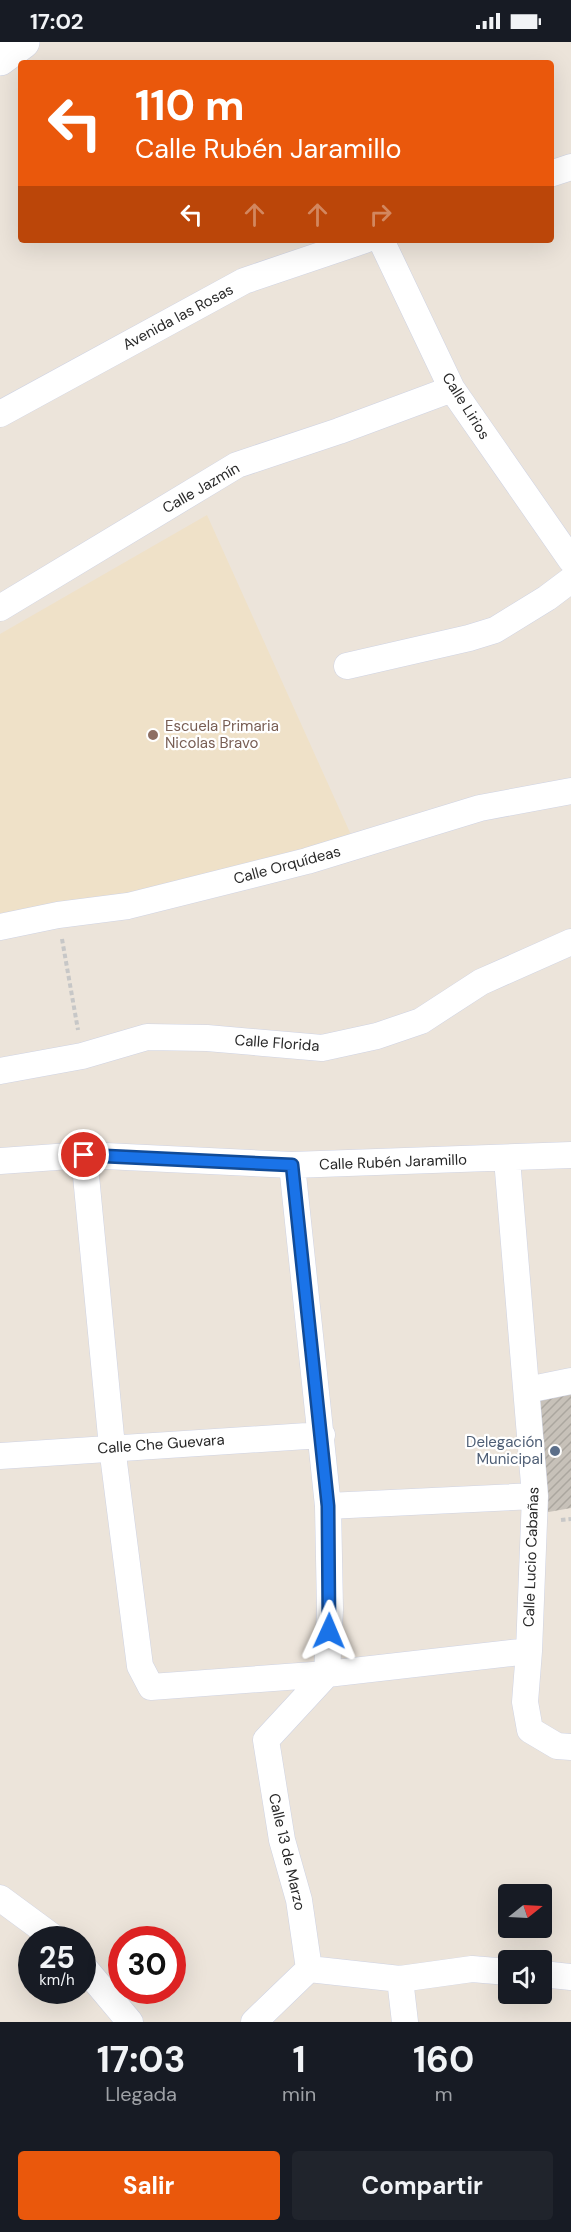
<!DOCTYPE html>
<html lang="es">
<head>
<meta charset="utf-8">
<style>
	:root { --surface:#171b24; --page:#20242c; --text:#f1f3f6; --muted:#9ea1a6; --accent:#ea580c }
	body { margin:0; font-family:"DM Sans",sans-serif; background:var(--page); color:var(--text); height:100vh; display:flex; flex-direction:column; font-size:22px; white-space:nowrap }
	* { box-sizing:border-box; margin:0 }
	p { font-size:20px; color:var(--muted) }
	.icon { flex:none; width:33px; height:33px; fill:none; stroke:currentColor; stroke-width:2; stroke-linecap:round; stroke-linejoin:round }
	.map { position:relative; height:1980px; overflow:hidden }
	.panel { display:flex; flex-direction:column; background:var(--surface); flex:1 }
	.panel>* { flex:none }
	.guide { position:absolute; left:18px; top:18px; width:536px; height:183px; border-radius:6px; box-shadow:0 6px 24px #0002; background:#ea580c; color:#fff; overflow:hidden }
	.needle { width:39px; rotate:72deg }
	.fabs { position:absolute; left:498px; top:1842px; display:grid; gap:12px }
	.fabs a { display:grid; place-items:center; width:54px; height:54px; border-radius:6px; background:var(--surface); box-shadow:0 6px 24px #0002; font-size:30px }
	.speed { position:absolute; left:18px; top:1884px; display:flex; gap:12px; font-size:30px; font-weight:700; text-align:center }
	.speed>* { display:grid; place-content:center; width:78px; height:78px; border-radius:50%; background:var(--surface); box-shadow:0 6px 24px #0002; line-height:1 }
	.speed small { font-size:15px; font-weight:400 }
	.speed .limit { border:9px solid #d22; background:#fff; color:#111 }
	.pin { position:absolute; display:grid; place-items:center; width:51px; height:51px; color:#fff; margin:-26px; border:3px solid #fff; border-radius:50%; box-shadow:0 2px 6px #0007 }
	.me { position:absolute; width:66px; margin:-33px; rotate:1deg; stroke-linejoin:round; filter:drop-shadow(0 0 4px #0008) }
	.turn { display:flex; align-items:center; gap:21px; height:126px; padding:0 18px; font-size:27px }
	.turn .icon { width:78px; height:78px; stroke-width:2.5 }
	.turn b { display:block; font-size:42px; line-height:51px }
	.lanes { display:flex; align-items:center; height:57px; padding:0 18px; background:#0003; justify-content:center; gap:30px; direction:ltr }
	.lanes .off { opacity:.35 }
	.eta { display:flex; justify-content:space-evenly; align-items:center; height:102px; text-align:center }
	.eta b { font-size:36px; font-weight:700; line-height:42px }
	.primary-button { display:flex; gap:12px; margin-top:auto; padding:12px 18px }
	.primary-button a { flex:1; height:69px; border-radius:6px; background:var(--accent); color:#fff; font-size:24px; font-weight:700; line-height:69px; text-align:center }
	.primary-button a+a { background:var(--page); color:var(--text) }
	.status { display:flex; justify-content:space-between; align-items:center; height:42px; padding:0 30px; background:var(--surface); direction:ltr }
	.status svg { height:16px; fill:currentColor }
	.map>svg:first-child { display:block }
	.education { fill:#efe1c8 }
	.building { fill:url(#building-hatch) }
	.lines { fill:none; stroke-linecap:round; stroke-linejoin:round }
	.minor-casing { stroke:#cfd3e3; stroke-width:27 }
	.secondary-casing { stroke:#cfd3e3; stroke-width:34 }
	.path { stroke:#c7c7c7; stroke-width:4; stroke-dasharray:4.5 3; stroke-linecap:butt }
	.minor { stroke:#fff; stroke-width:26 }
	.secondary { stroke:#fff; stroke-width:33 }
	.route-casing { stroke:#114b97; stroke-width:15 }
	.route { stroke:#1a73e8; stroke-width:10 }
	.education-dot { fill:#8d6e63; stroke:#fff; stroke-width:2 }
	.service-dot { fill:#5c6f8a; stroke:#fff; stroke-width:2 }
	.labels { text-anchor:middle; stroke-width:4.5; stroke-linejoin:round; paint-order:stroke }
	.street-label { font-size:15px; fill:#292929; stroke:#fff }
	.education-label { font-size:15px; fill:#785e54; stroke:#fff; text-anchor:start }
	.service-label { font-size:15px; fill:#4e5e75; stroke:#fff; text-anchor:end }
</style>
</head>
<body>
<div class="status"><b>17:02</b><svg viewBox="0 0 49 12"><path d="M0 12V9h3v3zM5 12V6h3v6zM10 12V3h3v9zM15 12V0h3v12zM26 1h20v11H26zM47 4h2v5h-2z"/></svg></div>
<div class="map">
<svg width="571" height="1980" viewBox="0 0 571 1980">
	<defs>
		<pattern id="building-hatch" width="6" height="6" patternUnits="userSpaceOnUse" patternTransform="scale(1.5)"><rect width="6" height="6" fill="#c7c1b9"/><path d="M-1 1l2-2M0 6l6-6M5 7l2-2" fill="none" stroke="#aba69f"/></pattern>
	</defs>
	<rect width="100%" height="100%" fill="#ece4da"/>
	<!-- education -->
	<path class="education" d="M 207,473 L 352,795 L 127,855 L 0,882 L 0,592 Z"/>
	<!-- building -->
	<path class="building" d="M 571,1346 L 571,1466 L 543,1471 L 535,1351 Z"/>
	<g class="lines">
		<defs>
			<path id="minor" d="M 550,132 L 571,125
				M 381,198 L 452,347 L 571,518
				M 0,372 L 244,239 L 365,198
				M 0,566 L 237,423 L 339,389 L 452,347
				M 347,624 L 469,596 L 495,588 L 547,556 L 571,538
				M 0,885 L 58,873 L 128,864 L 307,819 L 480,766 L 571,749
				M 0,1029 L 82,1014 L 147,995 L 207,996 L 322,1006 L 377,994 L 421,979 L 481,940 L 571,900
				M 84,1113 L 112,1405 L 140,1624 L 151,1645 L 327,1632 L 529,1609
				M 507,1117 L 535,1454 L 529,1609 L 525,1660 L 530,1688 L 557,1704 L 571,1705
				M 0,1119 L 84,1113 L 292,1123 L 571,1113
				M 292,1123 L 328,1464 L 330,1567 L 327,1632
				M 527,1348 L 571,1339
				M 0,1414 L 322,1393
				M 328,1464 L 535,1454
				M 0,1856 L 57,1898
				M 82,1923 L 130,1980
				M 309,1927 L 299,1858 L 282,1798 L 266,1698 L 327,1632
				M 542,1932 L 571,1935
				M 400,1937 L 405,1980
				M 254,1980 L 309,1927 L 400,1937 L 472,1927 L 508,1930"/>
			<path id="secondary" d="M 0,17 L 23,0"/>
		</defs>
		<!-- minor casing -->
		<use href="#minor" class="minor-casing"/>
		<!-- secondary casing -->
		<use href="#secondary" class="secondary-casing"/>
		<!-- path -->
		<path class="path" d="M 62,897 L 78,988
			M 561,1478 L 571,1477"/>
		<!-- minor -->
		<use href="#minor" class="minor"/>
		<!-- secondary -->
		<use href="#secondary" class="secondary"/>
	</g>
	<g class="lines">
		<defs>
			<path id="route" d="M 84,1113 L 292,1123 L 328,1464 L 329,1589"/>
		</defs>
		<!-- route casing -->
		<use href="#route" class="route-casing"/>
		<!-- route -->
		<use href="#route" class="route"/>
	</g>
	<!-- markers -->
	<circle class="education-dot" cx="153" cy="693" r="6"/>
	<circle class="service-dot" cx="555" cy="1409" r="6"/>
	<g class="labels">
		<!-- street labels -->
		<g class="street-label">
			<text transform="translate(178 275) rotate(-28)" y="5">Avenida las Rosas</text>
			<text transform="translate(466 364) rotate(58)" y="5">Calle Lirios</text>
			<text transform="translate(201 446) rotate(-30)" y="5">Calle Jazmín</text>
			<text transform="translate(287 823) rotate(-15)" y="5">Calle Orquídeas</text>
			<text transform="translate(277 1001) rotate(4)" y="5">Calle Florida</text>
			<text transform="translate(393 1120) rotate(-2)" y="5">Calle Rubén Jaramillo</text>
			<text transform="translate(161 1402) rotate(-4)" y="5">Calle Che Guevara</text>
			<text transform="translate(531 1515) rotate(-88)" y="5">Calle Lucio Cabañas</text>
			<text transform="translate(287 1810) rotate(77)" y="5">Calle 13 de Marzo</text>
		</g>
		<!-- education labels -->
		<g class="education-label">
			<text x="165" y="689">Escuela Primaria<tspan x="165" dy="17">Nicolas Bravo</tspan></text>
		</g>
		<!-- service labels -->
		<g class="service-label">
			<text x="543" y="1405">Delegación<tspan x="543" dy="17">Municipal</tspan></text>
		</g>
	</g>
</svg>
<div class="fabs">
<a><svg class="needle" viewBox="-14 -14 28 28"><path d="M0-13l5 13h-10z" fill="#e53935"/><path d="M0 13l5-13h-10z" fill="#9ea1a6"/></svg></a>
<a><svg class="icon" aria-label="sound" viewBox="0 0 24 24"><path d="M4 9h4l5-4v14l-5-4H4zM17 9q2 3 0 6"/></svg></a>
</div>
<div class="speed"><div>25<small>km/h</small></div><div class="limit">30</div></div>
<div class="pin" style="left:84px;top:1113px;background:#d93025"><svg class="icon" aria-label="arrive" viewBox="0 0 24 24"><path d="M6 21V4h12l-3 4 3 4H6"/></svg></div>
<svg class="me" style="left:329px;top:1589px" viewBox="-20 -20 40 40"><path d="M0-17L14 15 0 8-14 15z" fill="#1a73e8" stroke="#fff" stroke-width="4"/></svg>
<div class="guide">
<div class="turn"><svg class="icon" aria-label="left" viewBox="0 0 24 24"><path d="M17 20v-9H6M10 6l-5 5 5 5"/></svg><div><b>110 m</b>Calle Rubén Jaramillo</div></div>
<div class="lanes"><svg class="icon" aria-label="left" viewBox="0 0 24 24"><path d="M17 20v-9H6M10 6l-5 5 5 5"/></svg><svg class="icon off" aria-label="ahead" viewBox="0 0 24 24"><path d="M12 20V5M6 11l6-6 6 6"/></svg><svg class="icon off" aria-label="ahead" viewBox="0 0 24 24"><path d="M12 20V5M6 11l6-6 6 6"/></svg><svg class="icon off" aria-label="right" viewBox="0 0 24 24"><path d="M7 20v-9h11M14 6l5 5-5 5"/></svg></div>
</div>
</div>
<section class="panel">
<div class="eta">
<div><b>17:03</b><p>Llegada</p></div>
<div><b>1</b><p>min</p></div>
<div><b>160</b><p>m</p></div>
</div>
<div class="primary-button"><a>Salir</a><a>Compartir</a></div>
</section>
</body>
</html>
